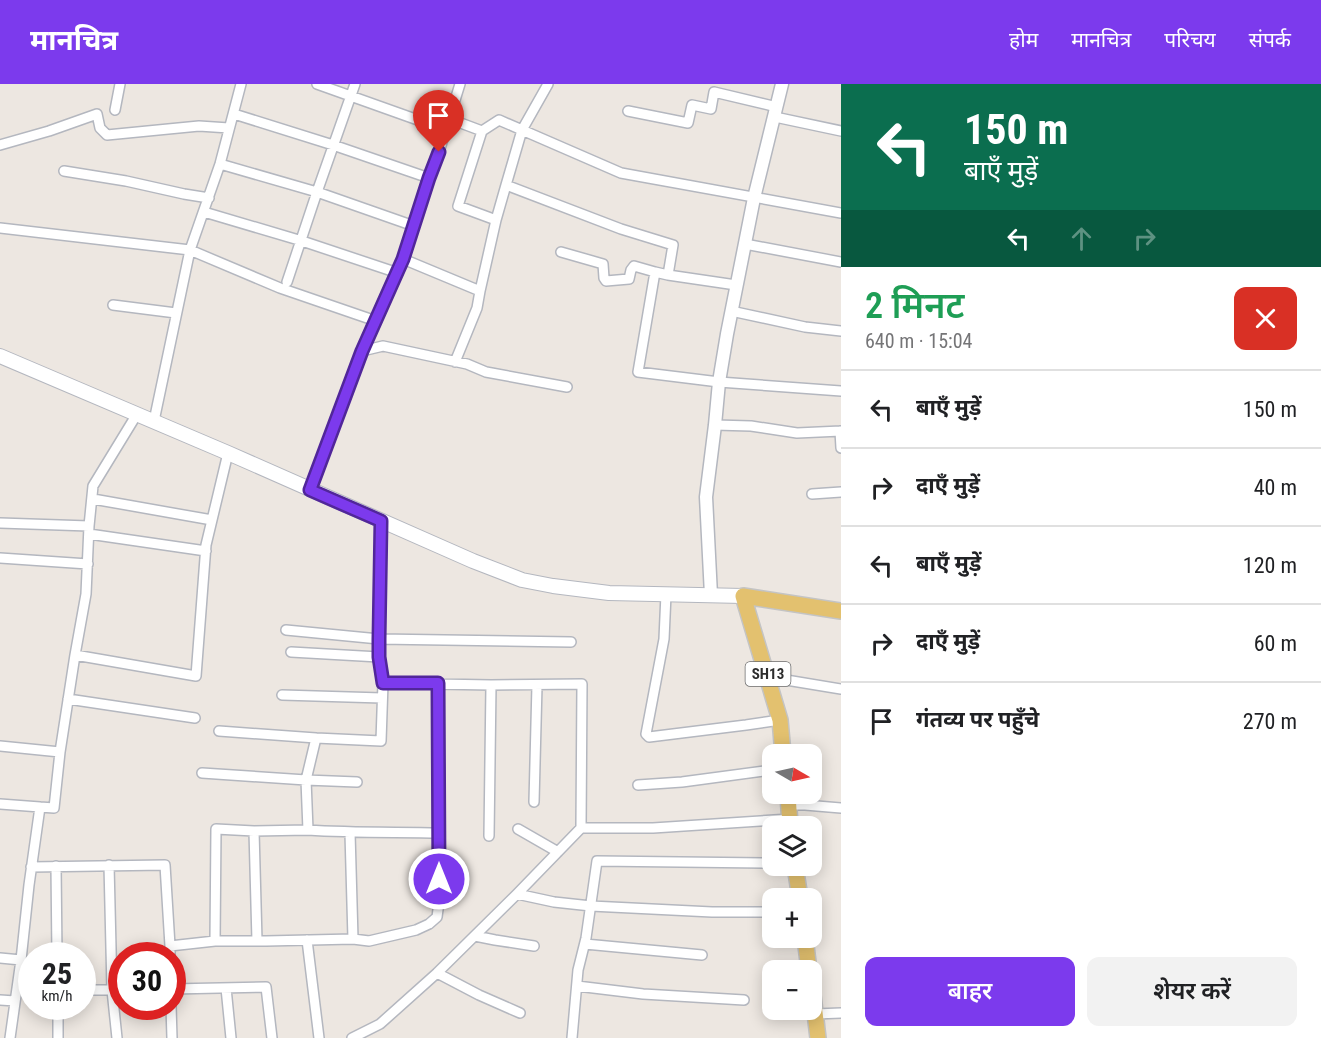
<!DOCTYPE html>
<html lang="hi">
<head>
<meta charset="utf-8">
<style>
	:root { --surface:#fff; --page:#f2f2f2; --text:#202124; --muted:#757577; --line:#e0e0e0; --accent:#7c3aed }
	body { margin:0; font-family:"Roboto Condensed","Noto Sans Devanagari",sans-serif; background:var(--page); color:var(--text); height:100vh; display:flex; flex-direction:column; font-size:22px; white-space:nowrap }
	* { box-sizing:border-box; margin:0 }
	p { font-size:20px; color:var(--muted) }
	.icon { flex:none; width:33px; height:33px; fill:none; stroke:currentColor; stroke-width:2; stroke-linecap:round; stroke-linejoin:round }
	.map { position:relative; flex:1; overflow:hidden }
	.details { display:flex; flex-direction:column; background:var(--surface); width:480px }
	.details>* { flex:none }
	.hud { background:#0b6e4f; color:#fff; overflow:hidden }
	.needle { width:39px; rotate:99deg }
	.controls { position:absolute; left:762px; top:660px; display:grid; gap:12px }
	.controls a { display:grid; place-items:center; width:60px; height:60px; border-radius:12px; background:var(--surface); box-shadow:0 3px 15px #0003; font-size:30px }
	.speed { position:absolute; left:18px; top:858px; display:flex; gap:12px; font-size:30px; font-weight:700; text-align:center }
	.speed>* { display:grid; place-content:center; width:78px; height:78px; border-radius:50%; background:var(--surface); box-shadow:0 3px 15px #0003; line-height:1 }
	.speed small { font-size:15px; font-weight:400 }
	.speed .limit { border:9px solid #d22; background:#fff; color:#111 }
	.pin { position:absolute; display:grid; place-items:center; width:51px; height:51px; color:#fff; margin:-62px -26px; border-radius:50% 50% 50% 0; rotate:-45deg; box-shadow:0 0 6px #0007 }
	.pin .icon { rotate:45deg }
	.me { position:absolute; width:66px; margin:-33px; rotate:0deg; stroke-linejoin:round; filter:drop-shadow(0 0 4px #0008) }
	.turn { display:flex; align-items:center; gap:21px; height:126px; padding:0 24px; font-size:27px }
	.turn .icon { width:78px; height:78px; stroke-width:2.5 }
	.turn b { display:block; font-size:42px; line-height:51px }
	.lanes { display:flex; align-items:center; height:57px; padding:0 24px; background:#0003; justify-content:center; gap:30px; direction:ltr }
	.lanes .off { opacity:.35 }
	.round { display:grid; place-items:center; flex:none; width:63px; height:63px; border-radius:12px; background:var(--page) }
	.headline { display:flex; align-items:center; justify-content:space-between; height:102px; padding:0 24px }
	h1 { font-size:36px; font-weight:600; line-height:45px; color:#1e9e55 }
	.primary-button { display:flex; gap:12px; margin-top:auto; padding:12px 24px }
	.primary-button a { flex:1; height:69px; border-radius:12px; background:var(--accent); color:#fff; font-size:24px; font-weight:600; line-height:69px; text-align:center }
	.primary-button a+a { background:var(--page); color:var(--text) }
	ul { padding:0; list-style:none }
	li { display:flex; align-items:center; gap:18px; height:78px; padding:0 24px; border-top:2px solid var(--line) }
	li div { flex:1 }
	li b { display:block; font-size:22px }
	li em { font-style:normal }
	header { display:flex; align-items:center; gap:36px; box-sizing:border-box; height:84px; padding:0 30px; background:var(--accent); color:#fff }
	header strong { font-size:28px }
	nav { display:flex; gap:33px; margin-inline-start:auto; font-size:21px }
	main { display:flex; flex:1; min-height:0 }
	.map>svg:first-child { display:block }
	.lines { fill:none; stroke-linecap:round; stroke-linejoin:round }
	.minor-casing { stroke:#b4b7bf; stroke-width:12 }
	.tertiary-casing { stroke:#b4b7bf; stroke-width:15 }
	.secondary-casing { stroke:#b4b7bf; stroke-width:16 }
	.primary-casing { stroke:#c4c4c4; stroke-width:18 }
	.minor { stroke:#fff; stroke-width:9 }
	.tertiary { stroke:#fff; stroke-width:12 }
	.secondary { stroke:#fff; stroke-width:14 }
	.primary { stroke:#e3c16f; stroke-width:15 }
	.route-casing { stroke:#51269a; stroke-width:15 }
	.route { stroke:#7c3aed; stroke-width:10 }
	.labels { text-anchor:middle; stroke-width:6; stroke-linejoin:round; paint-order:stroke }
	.shield { fill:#fff; stroke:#6c6c6c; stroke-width:1.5 }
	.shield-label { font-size:15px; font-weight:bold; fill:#2d2d2d }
</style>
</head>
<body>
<header>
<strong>मानचित्र</strong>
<nav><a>होम</a><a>मानचित्र</a><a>परिचय</a><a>संपर्क</a></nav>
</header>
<main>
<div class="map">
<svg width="841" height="954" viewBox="0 0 841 954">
	<rect width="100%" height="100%" fill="#ede7e1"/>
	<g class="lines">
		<defs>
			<path id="minor" d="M 317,0 L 446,46
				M 548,0 L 522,46 L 621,89 L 841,129
				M 115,26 L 120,0
				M 628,27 L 688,39 L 692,21 L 711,25 L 714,8 L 777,23
				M 234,30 L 333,61 L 429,94
				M 775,33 L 841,47
				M 450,35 L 482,47
				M 0,61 L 49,47 L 97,30 L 100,44 L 107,51 L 199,42 L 229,44
				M 220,80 L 317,108 L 414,142
				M 64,87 L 126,97 L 184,110 L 209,114
				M 204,128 L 302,157 L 398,189
				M 496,136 L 458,122 L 482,47 L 499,36 L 522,46 L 506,101 L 621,145 L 673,161 L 668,191 L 655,188 L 638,288 L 719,298 L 841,307
				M 0,144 L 190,166 L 280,204 L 376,237
				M 745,160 L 841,178
				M 561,168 L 603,180 L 604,194 L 606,197 L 629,195 L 631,186 L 634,182 L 655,188
				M 403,175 L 480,207
				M 668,191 L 736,201
				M 287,198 L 317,108 L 355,0
				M 113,221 L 176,229
				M 731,227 L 805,243 L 841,247
				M 362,267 L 383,262 L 467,280 L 486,288 L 567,303
				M 455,278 L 477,224 L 480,207 L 496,136 L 506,101
				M 154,337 L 190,166 L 220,80 L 241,0
				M 715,341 L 751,342 L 797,349 L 841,347
				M 840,347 L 841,364
				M 310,406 L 362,267 L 403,175 L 429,94 L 439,68 L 460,0
				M 812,410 L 841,408
				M 93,415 L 212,436
				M 381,437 L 379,555 L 379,573 L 383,599 L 491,601 L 582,600 L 581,744
				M 0,439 L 89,442
				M 89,450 L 206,467
				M 0,474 L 88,480
				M 666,510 L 664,555 L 646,650 L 649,653 L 746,641 L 780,636
				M 286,546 L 379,555 L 571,558
				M 291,568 L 379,573
				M 75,571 L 196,592 L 206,461 L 228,369
				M 768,593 L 841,605
				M 282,611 L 382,614
				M 68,615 L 195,634
				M 219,647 L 316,654
				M 0,662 L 60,668
				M 202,689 L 306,696 L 357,698
				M 638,701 L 682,698 L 772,686
				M 534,718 L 537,601
				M 0,720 L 40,723
				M 789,721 L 805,721 L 841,724
				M 518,745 L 558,768
				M 308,746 C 351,749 395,748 439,749
				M 254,747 L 257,857
				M 350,749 L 353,855
				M 489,752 L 491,601
				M 109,781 L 112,906 L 117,954
				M 56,782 L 57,872
				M 31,783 L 165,781 L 170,862
				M 517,810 L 554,818 L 591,822 L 712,828 L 772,828
				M 475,852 L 495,856 L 534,862
				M 307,856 L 319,954
				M 215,857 L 266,857 L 353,855 L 369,857 L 416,846 L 429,840 L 437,833 L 439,818 L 438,599
				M 585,860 L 702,871
				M 170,872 L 170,862 L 215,857 L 216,745 L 254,747 L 308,746 L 306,696 L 316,654 L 381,657 L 383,599
				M 0,874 L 21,876
				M 437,889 L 479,911 L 520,929
				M 577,902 L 643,910 L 744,916
				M 226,904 L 231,954
				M 17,905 L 32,905
				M 172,905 L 266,903 L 272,954
				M 82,906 L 122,906
				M 0,916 L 15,917
				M 58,922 L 58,954
				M 171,922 L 172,954
				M 815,930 L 841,929
				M 10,954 L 21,876 L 29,801 L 40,723 L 54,724 L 60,668 L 75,571 L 86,510 L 89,442 L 93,402 L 137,330
				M 352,954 L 380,940 L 437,889 L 517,810 L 581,744 L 653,744 L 790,735
				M 572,954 L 578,886 L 586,854 L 597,777 L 772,779"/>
			<path id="tertiary" d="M 711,511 L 706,413 L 715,341 L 719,298 L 727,250 L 754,114 L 782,0"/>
			<path id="secondary" d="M 0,272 L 228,369 L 473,477 L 522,496 L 553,502 L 609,509 L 743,512"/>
			<path id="primary" d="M 783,670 L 780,636 L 743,512 L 841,527
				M 788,710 L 790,742
				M 795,782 L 800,814
				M 805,854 L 809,886
				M 812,903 L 818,954"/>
		</defs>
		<!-- minor casing -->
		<use href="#minor" class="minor-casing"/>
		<!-- tertiary casing -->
		<use href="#tertiary" class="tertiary-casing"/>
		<!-- secondary casing -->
		<use href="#secondary" class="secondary-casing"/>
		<!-- primary casing -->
		<use href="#primary" class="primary-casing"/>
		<!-- minor -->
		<use href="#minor" class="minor"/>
		<!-- tertiary -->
		<use href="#tertiary" class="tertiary"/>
		<!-- secondary -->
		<use href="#secondary" class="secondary"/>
		<!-- primary -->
		<use href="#primary" class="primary"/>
	</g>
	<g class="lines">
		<defs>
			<path id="route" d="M 439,795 L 438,599 L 383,599 L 379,573 L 379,555 L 381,437 L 310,406 L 362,267 L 403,175 L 429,94 L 439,68"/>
		</defs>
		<!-- route casing -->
		<use href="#route" class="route-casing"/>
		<!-- route -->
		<use href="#route" class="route"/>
	</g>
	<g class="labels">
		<!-- shield labels -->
		<rect class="shield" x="745.5" y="578" width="45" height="24" rx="4.5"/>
		<g class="shield-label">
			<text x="768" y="595">SH13</text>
		</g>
	</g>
</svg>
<div class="controls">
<a><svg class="needle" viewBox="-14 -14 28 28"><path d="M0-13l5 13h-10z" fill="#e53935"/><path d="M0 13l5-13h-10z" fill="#757577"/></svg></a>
<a><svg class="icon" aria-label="layers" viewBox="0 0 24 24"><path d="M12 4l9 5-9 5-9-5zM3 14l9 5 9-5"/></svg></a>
<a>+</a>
<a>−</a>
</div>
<div class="speed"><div>25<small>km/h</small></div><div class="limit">30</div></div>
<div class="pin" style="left:439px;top:68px;background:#d93025"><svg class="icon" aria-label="arrive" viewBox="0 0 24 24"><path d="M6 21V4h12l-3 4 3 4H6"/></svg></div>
<svg class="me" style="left:439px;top:795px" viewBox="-20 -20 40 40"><circle r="17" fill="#7c3aed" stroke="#fff" stroke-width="3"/><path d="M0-11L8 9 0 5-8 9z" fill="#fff"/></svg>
</div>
<section class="details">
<div class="hud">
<div class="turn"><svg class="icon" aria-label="left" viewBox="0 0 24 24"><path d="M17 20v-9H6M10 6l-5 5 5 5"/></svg><div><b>150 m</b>बाएँ मुड़ें</div></div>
<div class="lanes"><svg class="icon" aria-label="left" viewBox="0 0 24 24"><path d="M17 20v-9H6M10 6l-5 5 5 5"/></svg><svg class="icon off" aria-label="ahead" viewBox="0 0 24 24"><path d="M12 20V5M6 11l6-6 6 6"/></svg><svg class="icon off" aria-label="right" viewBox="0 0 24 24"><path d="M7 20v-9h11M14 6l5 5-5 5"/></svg></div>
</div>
<div class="headline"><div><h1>2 मिनट</h1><p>640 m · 15:04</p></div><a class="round" style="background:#d93025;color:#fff"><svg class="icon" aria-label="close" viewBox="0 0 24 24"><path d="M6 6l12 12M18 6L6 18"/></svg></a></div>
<ul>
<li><svg class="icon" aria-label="left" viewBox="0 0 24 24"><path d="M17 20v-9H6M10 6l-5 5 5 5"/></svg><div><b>बाएँ मुड़ें</b></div><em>150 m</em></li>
<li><svg class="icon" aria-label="right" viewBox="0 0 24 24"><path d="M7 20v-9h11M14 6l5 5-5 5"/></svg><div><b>दाएँ मुड़ें</b></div><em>40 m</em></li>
<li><svg class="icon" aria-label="left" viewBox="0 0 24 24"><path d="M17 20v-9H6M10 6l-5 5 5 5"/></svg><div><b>बाएँ मुड़ें</b></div><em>120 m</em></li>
<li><svg class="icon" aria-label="right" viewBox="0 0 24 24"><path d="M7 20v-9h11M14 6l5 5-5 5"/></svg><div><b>दाएँ मुड़ें</b></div><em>60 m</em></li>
<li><svg class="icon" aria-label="arrive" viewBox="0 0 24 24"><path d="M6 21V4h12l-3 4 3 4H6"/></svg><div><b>गंतव्य पर पहुँचे</b></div><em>270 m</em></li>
</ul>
<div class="primary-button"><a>बाहर</a><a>शेयर करें</a></div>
</section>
</main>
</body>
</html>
